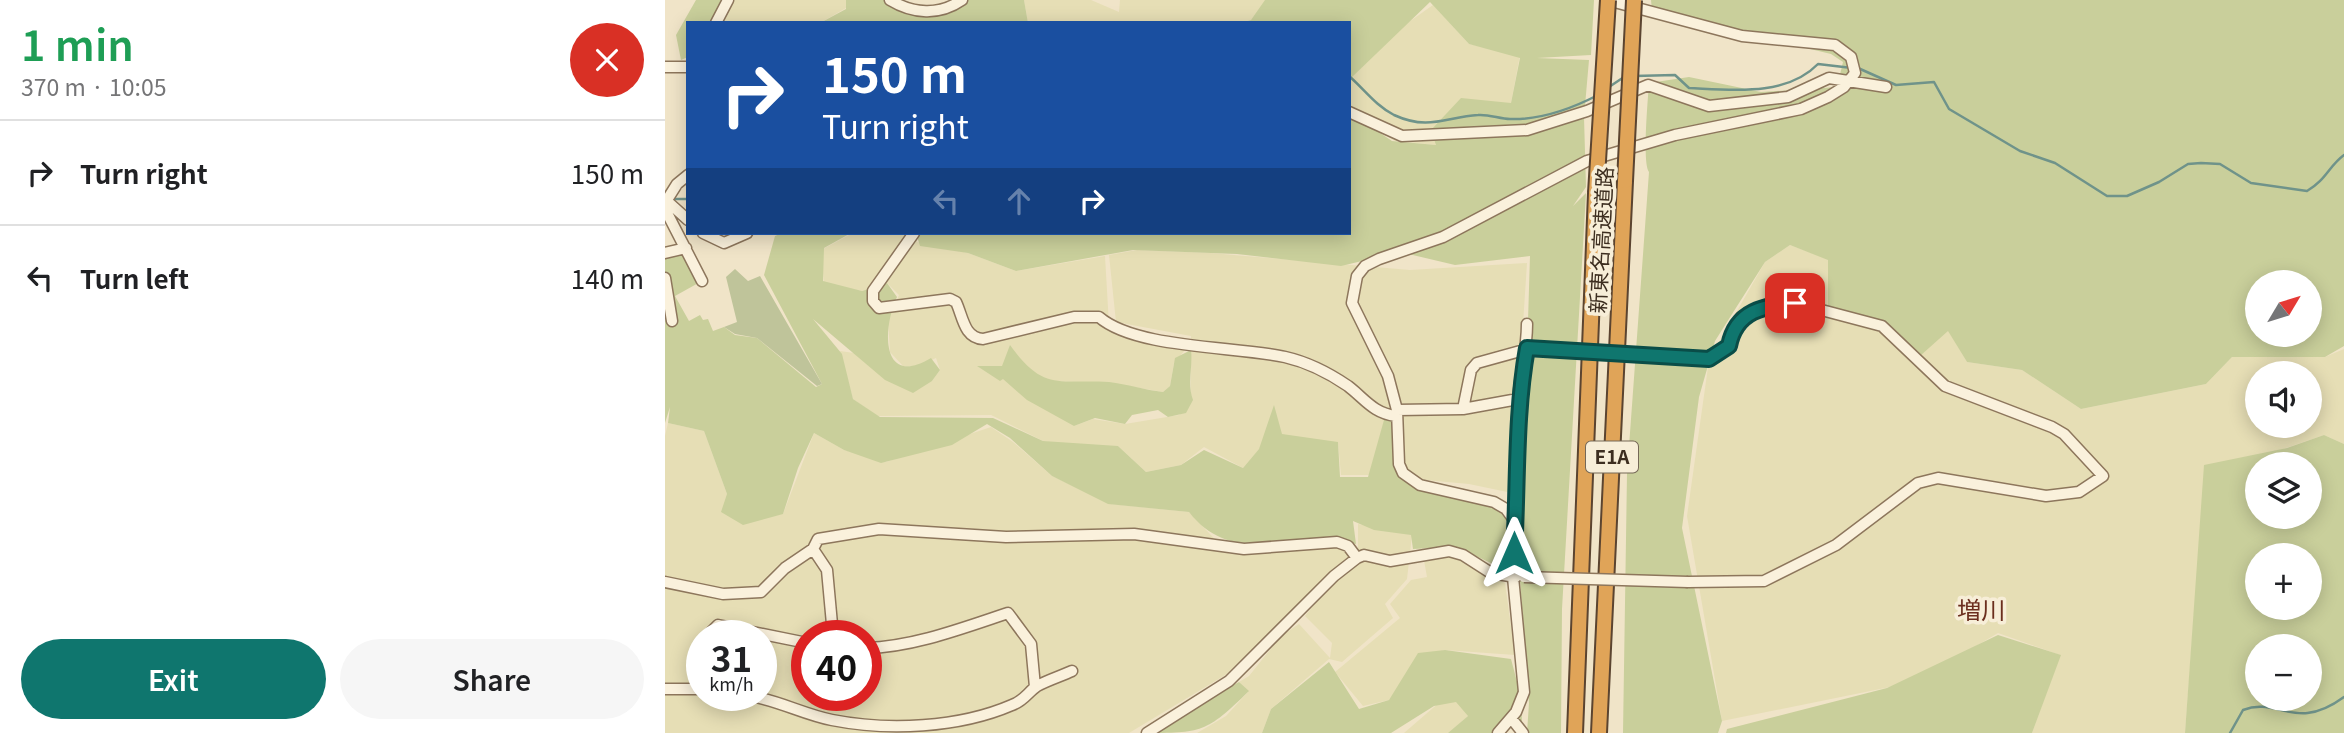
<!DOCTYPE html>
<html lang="en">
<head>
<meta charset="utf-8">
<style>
	:root { --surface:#fff; --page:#f6f6f6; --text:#202124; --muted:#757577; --line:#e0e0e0; --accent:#0f766e }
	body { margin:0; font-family:Georgia,"Noto Sans JP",serif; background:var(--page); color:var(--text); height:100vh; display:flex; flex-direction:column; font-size:26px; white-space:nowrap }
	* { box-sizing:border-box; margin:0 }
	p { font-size:23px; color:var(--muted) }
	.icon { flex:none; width:38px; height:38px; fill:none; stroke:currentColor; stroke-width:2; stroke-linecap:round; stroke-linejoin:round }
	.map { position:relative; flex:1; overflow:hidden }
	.panel { display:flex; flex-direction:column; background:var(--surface); width:665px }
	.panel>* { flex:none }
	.top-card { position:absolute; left:21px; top:21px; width:665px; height:214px; border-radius:0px; box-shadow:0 4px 18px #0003; background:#1a4fa0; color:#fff; overflow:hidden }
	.needle { width:46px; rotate:52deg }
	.fabs { position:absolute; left:1580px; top:270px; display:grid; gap:14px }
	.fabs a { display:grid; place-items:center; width:77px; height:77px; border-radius:50%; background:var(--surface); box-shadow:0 4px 18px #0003; font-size:35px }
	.speed { position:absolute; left:21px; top:620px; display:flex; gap:14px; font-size:35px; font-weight:700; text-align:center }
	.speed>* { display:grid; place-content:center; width:91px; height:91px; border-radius:50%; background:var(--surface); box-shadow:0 4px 18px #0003; line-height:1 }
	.speed small { font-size:18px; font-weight:400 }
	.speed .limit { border:10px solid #d22; background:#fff; color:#111 }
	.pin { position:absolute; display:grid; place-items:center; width:60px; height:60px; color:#fff; margin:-30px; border-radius:14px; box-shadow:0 4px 10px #0006 }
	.me { position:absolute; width:77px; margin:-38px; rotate:0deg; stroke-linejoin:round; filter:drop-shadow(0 0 5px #0008) }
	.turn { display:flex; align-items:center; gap:24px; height:147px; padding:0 21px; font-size:32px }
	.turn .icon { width:91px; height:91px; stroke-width:2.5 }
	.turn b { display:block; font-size:49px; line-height:60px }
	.lanes { display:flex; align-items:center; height:66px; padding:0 21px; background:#0003; justify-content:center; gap:35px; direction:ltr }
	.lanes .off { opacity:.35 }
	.round { display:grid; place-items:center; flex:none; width:74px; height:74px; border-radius:37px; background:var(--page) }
	.summary { display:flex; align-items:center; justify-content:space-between; height:119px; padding:0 21px }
	h1 { font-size:42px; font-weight:600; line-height:52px; color:#1e9e55 }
	.primary-button { display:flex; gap:14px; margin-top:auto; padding:14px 21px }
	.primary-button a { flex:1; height:80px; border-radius:42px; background:var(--accent); color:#fff; font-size:28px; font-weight:600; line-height:80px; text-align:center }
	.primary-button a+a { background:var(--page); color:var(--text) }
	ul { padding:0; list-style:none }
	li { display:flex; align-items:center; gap:21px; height:105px; padding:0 21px; border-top:2px solid var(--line) }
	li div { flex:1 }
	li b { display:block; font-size:26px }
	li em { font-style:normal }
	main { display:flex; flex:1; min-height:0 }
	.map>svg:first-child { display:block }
	.farmland { fill:#e6deb5; fill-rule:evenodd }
	.green { fill:#c9cf9b; fill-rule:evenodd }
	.cemetery { fill:#bfc49a }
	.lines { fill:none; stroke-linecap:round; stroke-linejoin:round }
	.stream { stroke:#6f938a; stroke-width:2.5 }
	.minor-casing { stroke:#8d765c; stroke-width:13 }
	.highway-casing { stroke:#5b4430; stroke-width:18 }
	.minor { stroke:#faf1dc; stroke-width:10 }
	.highway { stroke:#e0a458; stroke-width:14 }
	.minor-bridge-casing { stroke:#8d765c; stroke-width:13; stroke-linecap:butt }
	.highway-bridge-casing { stroke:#5b4430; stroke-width:18; stroke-linecap:butt }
	.minor-bridge { stroke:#faf1dc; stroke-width:10 }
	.highway-bridge { stroke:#e0a458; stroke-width:14 }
	.route-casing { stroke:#0a4d48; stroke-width:18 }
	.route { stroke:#0f766e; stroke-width:12 }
	.labels { text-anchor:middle; stroke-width:7; stroke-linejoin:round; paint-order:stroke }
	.shield { fill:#f7eed8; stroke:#756857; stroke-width:2 }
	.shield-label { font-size:19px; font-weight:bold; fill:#3d2e20 }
	.street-label { font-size:21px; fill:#3d2e20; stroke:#f7eed8 }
	.quarter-label { font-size:24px; fill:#6b2e1e; stroke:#f7eed8 }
</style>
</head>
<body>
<main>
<section class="panel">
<div class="summary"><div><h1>1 min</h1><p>370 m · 10:05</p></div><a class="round" style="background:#d93025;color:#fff"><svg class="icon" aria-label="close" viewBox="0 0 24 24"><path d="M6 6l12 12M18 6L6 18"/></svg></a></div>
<ul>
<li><svg class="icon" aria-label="right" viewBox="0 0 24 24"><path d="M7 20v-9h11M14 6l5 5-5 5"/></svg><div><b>Turn right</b></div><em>150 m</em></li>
<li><svg class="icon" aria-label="left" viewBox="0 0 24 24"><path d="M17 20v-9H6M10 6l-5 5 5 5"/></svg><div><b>Turn left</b></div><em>140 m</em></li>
</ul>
<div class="primary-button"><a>Exit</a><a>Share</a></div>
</section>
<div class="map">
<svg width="1679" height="733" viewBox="0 0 1679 733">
	<rect width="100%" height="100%" fill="#f0e4c8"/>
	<!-- farmland -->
	<path class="farmland" d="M 64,0 L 181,0 L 181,8 L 155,23 L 54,23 Z
		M 359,0 L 426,0 L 454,12 L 455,0 L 604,0 L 586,20 L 575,23 L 363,23 Z
		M 768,5 L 804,44 L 855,55 L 846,103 L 771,145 L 730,141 L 684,112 L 684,80 L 741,24 Z
		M 188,233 L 252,233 L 252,242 L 303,253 L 351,271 L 440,256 L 444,325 L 525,344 L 509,363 L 505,386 L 498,392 L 444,383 L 382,381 L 409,426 L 428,419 L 460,424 L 514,415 L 526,403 L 526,336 L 451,322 L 444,255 L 472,250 L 545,253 L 745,270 L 862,263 L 847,493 L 804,484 L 738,478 L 732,421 L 721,420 L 707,475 L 676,475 L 673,442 L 596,447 L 578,468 L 539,447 L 516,465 L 481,472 L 453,446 L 413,446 L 378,441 L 326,415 L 212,416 L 188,399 L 175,351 L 189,353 L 204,366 L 267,381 L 275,370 L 271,358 L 253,366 L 238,366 L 225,352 L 223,319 L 234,295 L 222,283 L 197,291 L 159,285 L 156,250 Z
		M 1125,245 L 1163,259 L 1283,330 L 1302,362 L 1357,370 L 1416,409 L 1541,384 L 1567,357 L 1660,357 L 1679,349 L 1679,444 L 1659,435 L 1615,450 L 1542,486 L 1541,507 L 1537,508 L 1520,733 L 1367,733 L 1395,655 L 1333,633 L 1274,668 L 1225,687 L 1057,721 L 1022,516 L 1044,360 L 1100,262 ZM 1592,373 L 1645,373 L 1645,425 L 1592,425 Z
		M 3,423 L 39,431 L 62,494 L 118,514 L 149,433 L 179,450 L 221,462 L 326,427 L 348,442 L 387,476 L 446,504 L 524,512 L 564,554 L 674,547 L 685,552 L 684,558 L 562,674 L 464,733 L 0,733 L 0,436 ZM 37,635 L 96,635 L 96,695 L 37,695 ZM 142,635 L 201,635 L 201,695 L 142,695 Z
		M 693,524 L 747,535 L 742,579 L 720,604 L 728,618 L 677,662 L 664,659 L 606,709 L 597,733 L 532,733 L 561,716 L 583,692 L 574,682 L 584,676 L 616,636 L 634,624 L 665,658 L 667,643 L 640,616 L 672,576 L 693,561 Z
		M 784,551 L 840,583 L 850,655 L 780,650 L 756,658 L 724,700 L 698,706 L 670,672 L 735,618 L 725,604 L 746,580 L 762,577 L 758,555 Z
		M 776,701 L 795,702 L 803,716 L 784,733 L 739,733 Z"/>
	<!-- green -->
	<path class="green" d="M 31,0 L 69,0 L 53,23 L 23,23 L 23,57 L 16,60 L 11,35 Z
		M 181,0 L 223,0 L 263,12 L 298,0 L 359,0 L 363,23 L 155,23 L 181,9 Z
		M 600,0 L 929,0 L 926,55 L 872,58 L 924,60 L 919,117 L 921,187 L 908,206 L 921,193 L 897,609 L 896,733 L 862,733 L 864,703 L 855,580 L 865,256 L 790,265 L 735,252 L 676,266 L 572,254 L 468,250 L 351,271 L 303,253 L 255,246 L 251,233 L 684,233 L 684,112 L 727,141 L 771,145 L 766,130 L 796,98 L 846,103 L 855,58 L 804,44 L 765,2 L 684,80 L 684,23 L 575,23 L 586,20 Z
		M 986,0 L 1679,0 L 1679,346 L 1660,357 L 1567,357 L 1541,384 L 1416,409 L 1357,370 L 1302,362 L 1283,331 L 1255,356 L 1217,326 L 1163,307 L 1163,260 L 1125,245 L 1100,262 L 1050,341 L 1034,397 L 1017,528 L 1057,721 L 1053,733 L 958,733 L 962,474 L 984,172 C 977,164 983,99 984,83 L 1024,77 L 1096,92 L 1172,87 L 1178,62 L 1166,54 L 987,11 ZM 1592,282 L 1645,282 L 1645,334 L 1592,334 Z
		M 117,233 L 186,233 L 159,248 L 158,281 L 197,291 L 222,283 L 232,297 C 217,329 216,388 266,358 L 275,370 L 267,381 L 248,393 L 220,380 L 148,319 L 177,354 L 188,399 L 215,417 L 328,418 L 378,441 L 453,446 L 481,472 L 516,465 L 539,450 L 578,468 L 594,449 L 609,405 L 617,434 L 673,442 L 675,477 L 703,477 L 719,420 L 725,419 L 733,437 L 738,478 L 841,509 L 842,557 L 832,566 L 792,547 L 748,549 L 746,535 L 709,530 L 688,521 L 691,544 C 631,527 570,571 524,512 L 443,504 L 387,476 L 345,438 L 322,424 L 287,445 L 216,463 L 179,450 L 149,433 L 133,468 L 118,514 L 78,525 L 56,512 L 62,494 L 39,431 L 3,423 L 5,407 L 0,423 L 0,253 L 22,251 L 37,281 L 10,296 L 24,321 L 35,315 L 38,320 L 43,319 L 48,331 L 59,327 L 70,335 L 92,338 L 151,387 L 157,384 L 99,275 L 110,236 Z
		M 345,345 C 379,392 393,379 444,382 C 462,384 480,390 498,392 L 505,386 L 510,358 L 526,350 C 528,366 522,384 528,400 L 521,413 L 503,417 L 493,410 L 467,415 L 460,424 L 430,418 L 409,426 L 362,400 L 338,379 L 335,381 L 312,366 L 337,366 Z
		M 1659,435 L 1679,444 L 1679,733 L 1520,733 L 1539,465 L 1622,448 ZM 1592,464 L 1645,464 L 1645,516 L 1592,516 ZM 1592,555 L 1645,555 L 1645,607 L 1592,607 ZM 1592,646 L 1645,646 L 1645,698 L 1592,698 Z
		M 1333,635 L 1396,655 L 1367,733 L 1061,733 L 1062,729 L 1222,688 Z
		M 780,650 L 846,659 L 856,697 L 857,722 L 843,722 L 830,733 L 783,733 L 803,716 L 791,702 L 769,706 L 726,733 L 597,733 L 606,709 L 664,662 L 694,709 L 724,700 L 753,653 Z
		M 574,682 L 584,691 C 541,733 537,733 478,733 Z"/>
	<!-- cemetery -->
	<path class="cemetery" d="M 70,269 L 83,281 L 95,276 L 157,384 L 152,386 L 92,338 L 70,334 L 59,327 L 72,322 L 61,277 Z"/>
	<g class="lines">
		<!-- stream -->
		<path class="stream" d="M 1193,68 L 1231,85 L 1269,82 L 1284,109 L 1355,151 L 1390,163 L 1442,196 L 1462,196 L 1494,182 L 1523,164 L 1536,163 L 1555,164 L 1586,183 L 1642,191 C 1661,180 1664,166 1679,155
			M 684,76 C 699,89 711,106 729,115 C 764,131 781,117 813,115 C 824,114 835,119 845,119 C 876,120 906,109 933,95
			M 969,76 L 1010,75 L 1024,88 C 1067,90 1121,97 1153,64 L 1187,68
			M 944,87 L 959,77
			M 8,199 L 23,199
			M 1565,733 L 1578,710 C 1613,696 1630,733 1679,697"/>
		<defs>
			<path id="minor" d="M 225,0 C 248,14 274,16 297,0
				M 51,23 L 63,0
				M 0,67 L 23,67
				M 684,112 L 737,136 L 862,130 L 922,111 L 983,85 L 1044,106 L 1123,97 L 1164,78 L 1221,87
				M 3,202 L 23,220
				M 0,203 L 12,184 L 23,175
				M 0,209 L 37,281
				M 38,233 L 59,243 L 82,233
				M 249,233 L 208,291 L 208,301 L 214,308 L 285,299 L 291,302 C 298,317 299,338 318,339 L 409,317 L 434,317 C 471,349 571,346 620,357 C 642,362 664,373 683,386 C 700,399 708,413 731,416
				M 0,253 L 21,248
				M 0,278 L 7,321
				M 798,409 L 853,399
				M 732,410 L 798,409 L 806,370 L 812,363 L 866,348
				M 849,520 C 856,480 851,441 853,400 C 855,374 862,351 862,324
				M 148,549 L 162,570 L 168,635
				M 0,582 L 58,594 L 96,592 L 120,568 L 148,549 L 153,539 L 214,529 L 341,537 L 469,534 L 579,549 L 672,542 L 683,546 L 692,558
				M 1023,582 L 1099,581 L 1171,545 L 1253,483 L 1273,478 L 1381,496 L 1414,492 L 1438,476 L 1399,434 L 1387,427 L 1280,386 L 1217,326 L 1130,303 L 1098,306 L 1076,317 L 1066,334 L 1064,346 L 1044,360
				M 43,635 L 53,625 L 142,643
				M 201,648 C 248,647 298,628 343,613 L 366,644 L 370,687
				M 31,688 L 37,675
				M 0,689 L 37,689
				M 80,695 C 111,699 137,714 167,720 C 223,731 294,728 347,705 C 359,701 363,692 372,686 C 383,680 396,676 407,671
				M 846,718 L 858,733
				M 482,733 L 564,681 L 669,576 L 692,558 L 699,555 L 725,561 L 784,551 L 798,555 L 826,573 L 851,577
				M 833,733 L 851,712 L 859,692 L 848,577 L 849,520 L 841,509 L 829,502 L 755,485 L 738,473 L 734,464 L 732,410 L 723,376 L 687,303 L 692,276 L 700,266 L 714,259 L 778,237 L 922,161 L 1010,135 L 1136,109 L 1163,97 L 1179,87 L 1190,73 L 1186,57 L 1170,45 L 1077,36 L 942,0"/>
			<path id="highway" d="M 910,733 L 931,193
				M 934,733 L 960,181"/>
		</defs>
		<!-- minor casing -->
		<use href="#minor" class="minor-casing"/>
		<!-- highway casing -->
		<use href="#highway" class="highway-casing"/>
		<!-- minor -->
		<use href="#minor" class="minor"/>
		<!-- highway -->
		<use href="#highway" class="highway"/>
		<defs>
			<path id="minor-bridge" d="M 873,348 L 1044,360
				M 859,577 L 1023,582"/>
			<path id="highway-bridge" d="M 960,181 L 969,0
				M 931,193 L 943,0"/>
		</defs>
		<!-- minor-bridge casing -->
		<use href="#minor-bridge" class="minor-bridge-casing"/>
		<!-- highway-bridge casing -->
		<use href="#highway-bridge" class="highway-bridge-casing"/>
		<!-- minor-bridge -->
		<use href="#minor-bridge" class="minor-bridge"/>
		<!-- highway-bridge -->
		<use href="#highway-bridge" class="highway-bridge"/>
	</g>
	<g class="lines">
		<defs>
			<path id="route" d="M 849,553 C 853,485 850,416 862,348 L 1044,359 L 1064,346 C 1071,310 1099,306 1130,303"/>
		</defs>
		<!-- route casing -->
		<use href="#route" class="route-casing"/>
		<!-- route -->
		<use href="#route" class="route"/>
	</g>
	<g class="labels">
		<!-- shield labels -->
		<rect class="shield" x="921" y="441.5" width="52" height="31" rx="5"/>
		<g class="shield-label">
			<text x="947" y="464">E1A</text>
		</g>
		<!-- street labels -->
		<g class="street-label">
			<text transform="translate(937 240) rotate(-87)" y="7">新東名高速道路</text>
		</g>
		<!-- quarter labels -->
		<g class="quarter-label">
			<text x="1316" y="619">増川</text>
		</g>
	</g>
</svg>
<div class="fabs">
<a><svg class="needle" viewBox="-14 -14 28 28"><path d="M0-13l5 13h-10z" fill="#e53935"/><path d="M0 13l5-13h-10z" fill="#757577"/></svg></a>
<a><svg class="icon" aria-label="sound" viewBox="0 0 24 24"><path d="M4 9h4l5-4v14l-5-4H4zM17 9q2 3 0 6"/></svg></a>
<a><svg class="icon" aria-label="layers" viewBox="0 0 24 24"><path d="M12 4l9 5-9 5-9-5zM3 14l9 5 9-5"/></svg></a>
<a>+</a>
<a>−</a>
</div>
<div class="speed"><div>31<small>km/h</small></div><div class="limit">40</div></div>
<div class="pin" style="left:1130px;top:303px;background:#d93025"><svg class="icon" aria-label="arrive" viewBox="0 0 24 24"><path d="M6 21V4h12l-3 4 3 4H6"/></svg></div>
<svg class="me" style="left:849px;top:553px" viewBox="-20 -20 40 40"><path d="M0-17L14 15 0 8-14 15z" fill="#0f766e" stroke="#fff" stroke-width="4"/></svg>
<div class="top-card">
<div class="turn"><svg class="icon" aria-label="right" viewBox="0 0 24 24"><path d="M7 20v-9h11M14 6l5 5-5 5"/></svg><div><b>150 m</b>Turn right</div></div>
<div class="lanes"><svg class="icon off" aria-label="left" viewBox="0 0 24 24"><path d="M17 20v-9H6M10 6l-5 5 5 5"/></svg><svg class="icon off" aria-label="ahead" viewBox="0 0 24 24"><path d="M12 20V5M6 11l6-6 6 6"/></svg><svg class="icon" aria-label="right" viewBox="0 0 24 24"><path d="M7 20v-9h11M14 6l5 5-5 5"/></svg></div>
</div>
</div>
</main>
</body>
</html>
